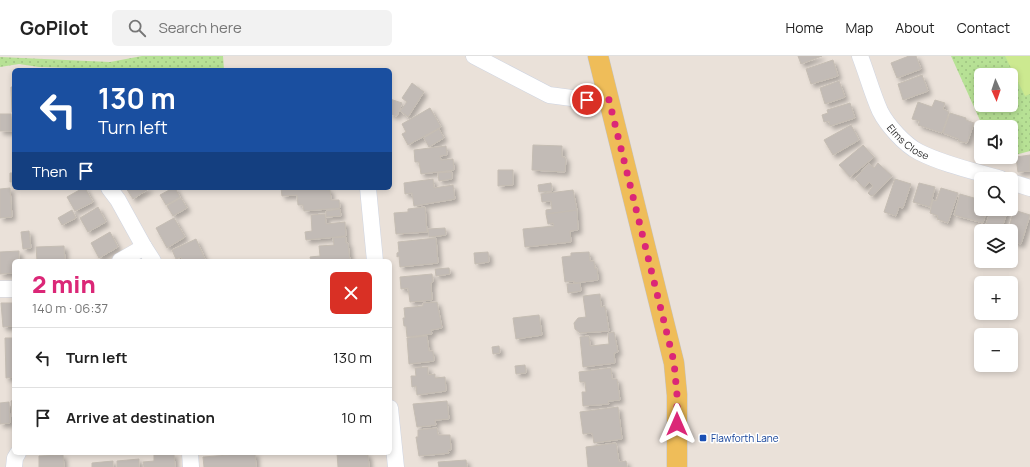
<!DOCTYPE html>
<html lang="en">
<head>
<meta charset="utf-8">
<style>
	:root { --surface:#fff; --page:#f2f2f2; --text:#222; --muted:#767676; --line:#e0e0e0; --accent:#db2777 }
	body { margin:0; font-family:Manrope,sans-serif; background:var(--page); color:var(--text); height:100vh; display:flex; flex-direction:column; font-size:15px; white-space:nowrap }
	* { box-sizing:border-box; margin:0 }
	p { font-size:13px; color:var(--muted) }
	.icon { flex:none; width:22px; height:22px; fill:none; stroke:currentColor; stroke-width:2; stroke-linecap:round; stroke-linejoin:round }
	.map { position:relative; flex:1; overflow:hidden }
	.sheet { position:absolute; left:12px; top:203px; width:380px; height:196px; display:flex; flex-direction:column; background:var(--surface); border-radius:6px; box-shadow:0 2px 6px #0003 }
	.sheet>* { flex:none }
	.banner { position:absolute; left:12px; top:12px; width:380px; height:122px; border-radius:6px; box-shadow:0 2px 6px #0003; background:#1a4fa0; color:#fff; overflow:hidden }
	.needle { width:26px; rotate:177deg }
	.controls { position:absolute; left:974px; top:12px; display:grid; gap:8px }
	.controls a { display:grid; place-items:center; width:44px; height:44px; border-radius:6px; background:var(--surface); box-shadow:0 2px 6px #0003; font-size:20px }
	.pin { position:absolute; display:grid; place-items:center; width:34px; height:34px; color:#fff; margin:-17px; border:2px solid #fff; border-radius:50%; box-shadow:0 1px 4px #0007 }
	.me { position:absolute; width:44px; margin:-22px; rotate:0deg; stroke-linejoin:round; filter:drop-shadow(0 0 3px #0008) }
	.turn { display:flex; align-items:center; gap:14px; height:84px; padding:0 20px; font-size:18px }
	.turn .icon { width:52px; height:52px; stroke-width:2.5 }
	.turn b { display:block; font-size:28px; line-height:34px }
	.then { display:flex; align-items:center; height:38px; padding:0 20px; background:#0003; gap:8px; font-size:15px }
	.round { display:grid; place-items:center; flex:none; width:42px; height:42px; border-radius:6px; background:var(--page) }
	.summary { display:flex; align-items:center; justify-content:space-between; height:68px; padding:0 20px }
	h1 { font-size:24px; font-weight:800; line-height:30px; color:var(--accent) }
	ul { padding:0; list-style:none }
	li { display:flex; align-items:center; gap:12px; height:60px; padding:0 20px; border-top:1px solid var(--line) }
	li div { flex:1 }
	li b { display:block; font-size:15px }
	li em { font-style:normal }
	header { display:flex; align-items:center; gap:24px; box-sizing:border-box; height:56px; padding:0 20px; background:var(--surface); border-bottom:1px solid var(--line) }
	header strong { font-size:19px }
	nav { display:flex; gap:22px; margin-inline-start:auto; font-size:14px }
	.search { width:280px; height:36px; background:var(--page); display:flex; align-items:center; gap:10px; box-sizing:border-box; padding:0 14px; border-radius:6px; color:var(--muted); font-size:15px }
	.map>svg:first-child { display:block }
	.grass { fill:url(#grass-dots); fill-rule:evenodd }
	.pitch { fill:#cce990 }
	.building { fill:#c2bbb6; stroke:#c5bdb3; filter:url(#shadow) }
	.lines { fill:none; stroke-linecap:round; stroke-linejoin:round }
	.minor-casing { stroke:#ced4e1; stroke-width:17 }
	.major-casing { stroke:#c3c3c3; stroke-width:21 }
	.minor { stroke:#fff; stroke-width:16 }
	.major { stroke:#efbd59; stroke-width:20 }
	.route { stroke:#db2777; stroke-width:7; stroke-dasharray:0 12.6 }
	.transit-dot { fill:#1a4fb4; stroke:#fff; stroke-width:1.5 }
	.labels { text-anchor:middle; stroke-width:3; stroke-linejoin:round; paint-order:stroke }
	.street-label { font-size:10px; fill:#282828; stroke:#fff }
	.transit-label { font-size:10px; fill:#164399; stroke:#fff; text-anchor:start }
</style>
</head>
<body>
<header>
<strong>GoPilot</strong>
<div class="search"><svg class="icon" aria-label="search" viewBox="0 0 24 24"><circle cx="10" cy="10" r="6"/><path d="M15 15l6 6"/></svg>Search here</div>
<nav><a>Home</a><a>Map</a><a>About</a><a>Contact</a></nav>
</header>
<div class="map">
<svg width="1030" height="411" viewBox="0 0 1030 411">
	<defs>
		<pattern id="grass-dots" width="8" height="8" patternUnits="userSpaceOnUse"><rect width="8" height="8" fill="#b7e195"/><path d="M2 2h.1M6 6h.1" fill="none" stroke="#9dc180" stroke-width="1.8" stroke-linecap="round"/></pattern>
		<filter id="shadow"><feDropShadow dx="3.5" dy="3.5" stdDeviation="2" flood-color="#0004"/></filter>
	</defs>
	<rect width="100%" height="100%" fill="#eae1d9"/>
	<!-- grass -->
	<path class="grass" d="M 142,0 L 223,0 L 224,14 L 77,14 L 71,12 L 39,11 L 19,8 L 0,11 L 0,1 L 110,6 Z
		M 951,0 L 1030,0 L 1030,95 L 1011,100 L 1011,71 L 983,71 ZM 981,19 L 1011,19 L 1011,49 L 981,49 Z"/>
	<!-- pitch -->
	<path class="pitch" d="M 1005,0 L 1030,0 L 1030,38 L 1025,40 Z"/>
	<!-- building -->
	<path class="building" d="M 798,0 L 822,0 L 801,8 Z
		M 909,0 L 916,0 L 921,13 L 897,22 L 891,7 Z
		M 833,4 L 838,20 L 811,28 L 806,13 Z
		M 922,19 L 928,35 L 903,44 L 898,28 Z
		M 839,25 L 845,41 L 825,48 L 820,32 Z
		M 412,27 L 424,36 L 408,61 L 400,55 L 407,46 L 402,42 Z
		M 11,31 L 14,31 L 14,56 L 12,56 Z
		M 390,43 L 402,47 L 397,60 L 390,58 Z
		M 935,44 L 945,47 L 943,53 L 949,56 L 942,77 L 918,69 L 920,65 L 912,63 L 918,46 L 932,51 Z
		M 850,47 L 855,62 L 830,70 L 829,65 L 824,66 L 822,59 L 828,57 L 827,54 Z
		M 430,52 L 441,71 L 408,89 L 402,78 L 406,76 L 402,68 Z
		M 950,57 L 966,62 L 966,64 L 974,67 L 967,87 L 958,85 L 959,83 L 943,77 Z
		M 0,58 L 11,58 L 12,75 L 0,75 Z
		M 851,69 L 859,84 L 833,99 L 824,84 Z
		M 439,73 L 444,82 L 429,91 L 424,82 Z
		M 533,89 L 562,90 L 562,101 L 565,101 L 565,103 L 566,103 L 565,116 L 532,114 Z
		M 863,89 L 874,101 L 850,121 L 839,109 Z
		M 446,90 L 447,99 L 440,100 L 441,104 L 453,103 L 454,114 L 421,118 L 419,106 L 415,106 L 414,94 Z
		M 1030,99 L 1030,115 L 1018,116 L 1016,101 Z
		M 869,107 L 874,112 L 878,107 L 892,120 L 873,140 L 870,139 L 868,137 L 873,130 L 869,126 L 864,132 L 855,123 Z
		M 498,114 L 513,114 L 513,129 L 498,130 Z
		M 452,116 L 452,123 L 439,125 L 438,117 Z
		M 10,117 L 14,117 L 14,126 L 10,126 Z
		M 433,123 L 434,132 L 453,129 L 455,143 L 414,150 L 412,137 L 405,138 L 404,127 Z
		M 895,123 L 911,128 L 903,152 L 899,151 L 896,160 L 884,156 Z
		M 551,127 L 552,135 L 539,136 L 538,129 Z
		M 919,127 L 935,131 L 930,151 L 913,146 Z
		M 10,132 L 12,161 L 0,162 L 0,133 Z
		M 83,132 L 85,132 L 93,146 L 75,155 L 67,141 Z
		M 126,132 L 150,132 L 133,143 Z
		M 173,132 L 175,132 L 180,141 L 166,149 L 160,139 Z
		M 281,132 L 327,132 L 327,134 L 330,134 L 331,144 L 339,144 L 340,152 L 304,155 L 303,149 L 298,149 L 297,139 L 282,140 Z
		M 941,132 L 958,137 L 948,167 L 937,163 L 938,160 L 930,157 L 933,144 L 936,145 Z
		M 573,134 L 577,154 L 546,158 L 546,154 L 552,153 L 551,145 L 542,146 L 541,138 Z
		M 960,138 L 981,144 L 981,153 L 987,153 L 983,167 L 954,159 Z
		M 181,142 L 187,152 L 173,160 L 167,150 Z
		M 98,151 L 106,166 L 88,176 L 80,162 Z
		M 425,151 L 427,176 L 396,178 L 394,157 L 408,156 L 408,153 Z
		M 340,153 L 341,160 L 326,161 L 326,155 Z
		M 991,153 L 1008,153 L 1002,172 L 986,168 Z
		M 72,154 L 76,162 L 62,169 L 58,162 Z
		M 577,154 L 578,174 L 570,175 L 571,186 L 525,191 L 523,173 L 554,170 L 553,167 L 548,168 L 546,158 Z
		M 1014,154 L 1030,159 L 1021,188 L 1011,185 L 1011,175 L 1002,175 L 1003,173 L 1008,175 Z
		M 325,158 L 326,168 L 345,166 L 346,180 L 306,184 L 305,176 L 312,175 L 311,159 Z
		M 174,162 L 185,181 L 167,192 L 156,172 Z
		M 445,172 L 446,179 L 429,181 L 428,173 Z
		M 29,175 L 31,192 L 23,193 L 21,176 Z
		M 110,176 L 118,191 L 99,202 L 91,187 Z
		M 346,181 L 346,187 L 348,187 L 350,205 L 311,205 L 310,201 L 320,200 L 319,190 L 334,189 L 333,182 Z
		M 436,182 L 438,207 L 400,211 L 399,200 L 397,201 L 397,197 L 399,196 L 398,186 Z
		M 196,183 L 206,205 L 183,205 L 181,201 L 176,203 L 172,194 Z
		M 64,190 L 65,205 L 37,205 L 36,191 Z
		M 19,195 L 19,205 L 14,205 L 14,217 L 0,218 L 0,196 Z
		M 488,196 L 489,206 L 475,208 L 474,197 Z
		M 589,196 L 590,205 L 594,205 L 595,213 L 597,212 L 598,224 L 574,227 L 574,225 L 565,226 L 562,201 L 571,200 L 571,197 Z
		M 449,212 L 450,218 L 436,220 L 435,213 Z
		M 432,218 L 433,226 L 431,227 L 432,244 L 410,246 L 408,232 L 401,233 L 400,221 Z
		M 580,227 L 581,235 L 568,237 L 567,228 Z
		M 600,238 L 601,251 L 605,250 L 606,257 L 609,275 L 580,277 L 575,273 L 574,267 L 578,262 L 586,261 L 583,240 Z
		M 437,246 L 442,272 L 431,274 L 432,278 L 407,281 L 406,270 L 404,270 L 403,262 L 405,262 L 404,252 L 423,250 L 423,247 Z
		M 1,247 L 14,247 L 14,270 L 3,271 Z
		M 539,259 L 542,279 L 516,283 L 513,262 Z
		M 614,276 L 618,296 L 614,297 L 615,307 L 583,311 L 580,281 L 589,280 L 590,290 L 609,288 L 608,277 Z
		M 427,280 L 429,295 L 433,295 L 434,305 L 409,308 L 407,282 Z
		M 5,282 L 14,282 L 14,321 L 6,322 Z
		M 499,290 L 500,297 L 493,298 L 492,291 Z
		M 525,309 L 526,317 L 516,318 L 515,310 Z
		M 428,311 L 428,319 L 435,318 L 435,322 L 445,321 L 446,335 L 417,339 L 416,330 L 412,331 L 411,320 L 416,320 L 415,312 Z
		M 611,312 L 612,323 L 617,323 L 620,344 L 608,345 L 609,348 L 583,350 L 582,336 L 586,336 L 585,326 L 580,326 L 579,316 Z
		M 14,344 L 14,367 L 13,367 L 11,345 Z
		M 447,345 L 449,363 L 435,364 L 436,369 L 417,371 L 413,348 Z
		M 9,346 L 10,367 L 0,368 L 0,347 Z
		M 618,351 L 622,383 L 594,387 L 592,377 L 583,378 L 580,356 Z
		M 437,372 L 438,379 L 450,379 L 451,394 L 448,394 L 449,397 L 441,398 L 419,400 L 416,381 L 418,381 L 418,374 Z
		M 616,387 L 619,406 L 626,405 L 627,411 L 588,411 L 586,391 Z
		M 255,397 L 256,411 L 204,411 L 203,401 Z
		M 337,397 L 366,397 L 366,400 L 368,399 L 369,411 L 338,411 Z
		M 174,398 L 175,411 L 144,411 L 143,406 L 154,405 L 154,399 Z
		M 63,399 L 64,411 L 39,411 L 39,400 Z
		M 139,403 L 139,411 L 117,411 L 117,405 Z
		M 466,404 L 467,411 L 439,411 L 438,406 Z
		M 113,405 L 113,411 L 92,411 L 92,407 Z"/>
	<g class="lines">
		<defs>
			<g id="minor">
				<path d="M 474,0 L 549,39 L 587,44 L 608,40"/>
				<path id="s1" d="M 860,0 C 867,18 872,37 880,55 C 887,69 905,89 919,96 C 945,109 974,115 1001,123"/>
				<path d="M 1011,126 L 1030,132"/>
				<path d="M 109,132 L 118,144 L 144,191 L 153,205"/>
				<path d="M 368,132 L 375,205"/>
				<path d="M 120,205 L 144,191"/>
				<path d="M 0,233 L 14,233"/>
				<path d="M 390,352 L 396,411"/>
				<path d="M 190,397 L 191,411"/>
				<path d="M 14,411 L 15,402 L 18,397"/>
			</g>
			<path id="major" d="M 598,0 L 674,307 L 677,339 L 677,411"/>
		</defs>
		<!-- minor casing -->
		<use href="#minor" class="minor-casing"/>
		<!-- major casing -->
		<use href="#major" class="major-casing"/>
		<!-- minor -->
		<use href="#minor" class="minor"/>
		<!-- major -->
		<use href="#major" class="major"/>
	</g>
	<g class="lines">
		<!-- route -->
		<path class="route" d="M 587,44 L 608,40 L 674,306 L 677,339 L 677,368"/>
	</g>
	<!-- markers -->
	<rect class="transit-dot" x="699" y="378" width="8" height="8" rx="2"/>
	<g class="labels">
		<!-- street labels -->
		<g class="street-label">
			<text dy="4" stroke="none"><textPath href="#s1" startOffset="101">Elms Close</textPath></text>
		</g>
		<!-- transit labels -->
		<g class="transit-label">
			<text x="711" y="386">Flawforth Lane</text>
		</g>
	</g>
</svg>
<div class="controls">
<a><svg class="needle" viewBox="-14 -14 28 28"><path d="M0-13l5 13h-10z" fill="#e53935"/><path d="M0 13l5-13h-10z" fill="#767676"/></svg></a>
<a><svg class="icon" aria-label="sound" viewBox="0 0 24 24"><path d="M4 9h4l5-4v14l-5-4H4zM17 9q2 3 0 6"/></svg></a>
<a><svg class="icon" aria-label="search" viewBox="0 0 24 24"><circle cx="10" cy="10" r="6"/><path d="M15 15l6 6"/></svg></a>
<a><svg class="icon" aria-label="layers" viewBox="0 0 24 24"><path d="M12 4l9 5-9 5-9-5zM3 14l9 5 9-5"/></svg></a>
<a>+</a>
<a>−</a>
</div>
<div class="pin" style="left:587px;top:44px;background:#d93025"><svg class="icon" aria-label="arrive" viewBox="0 0 24 24"><path d="M6 21V4h12l-3 4 3 4H6"/></svg></div>
<svg class="me" style="left:677px;top:368px" viewBox="-20 -20 40 40"><path d="M0-17L14 15 0 8-14 15z" fill="#db2777" stroke="#fff" stroke-width="4"/></svg>
<div class="banner">
<div class="turn"><svg class="icon" aria-label="left" viewBox="0 0 24 24"><path d="M17 20v-9H6M10 6l-5 5 5 5"/></svg><div><b>130 m</b>Turn left</div></div>
<div class="then">Then<svg class="icon" aria-label="arrive" viewBox="0 0 24 24"><path d="M6 21V4h12l-3 4 3 4H6"/></svg></div>
</div>
<section class="sheet">
<div class="summary"><div><h1>2 min</h1><p>140 m · 06:37</p></div><a class="round" style="background:#d93025;color:#fff"><svg class="icon" aria-label="close" viewBox="0 0 24 24"><path d="M6 6l12 12M18 6L6 18"/></svg></a></div>
<ul>
<li><svg class="icon" aria-label="left" viewBox="0 0 24 24"><path d="M17 20v-9H6M10 6l-5 5 5 5"/></svg><div><b>Turn left</b></div><em>130 m</em></li>
<li><svg class="icon" aria-label="arrive" viewBox="0 0 24 24"><path d="M6 21V4h12l-3 4 3 4H6"/></svg><div><b>Arrive at destination</b></div><em>10 m</em></li>
</ul>
</section>
</div>
</body>
</html>
